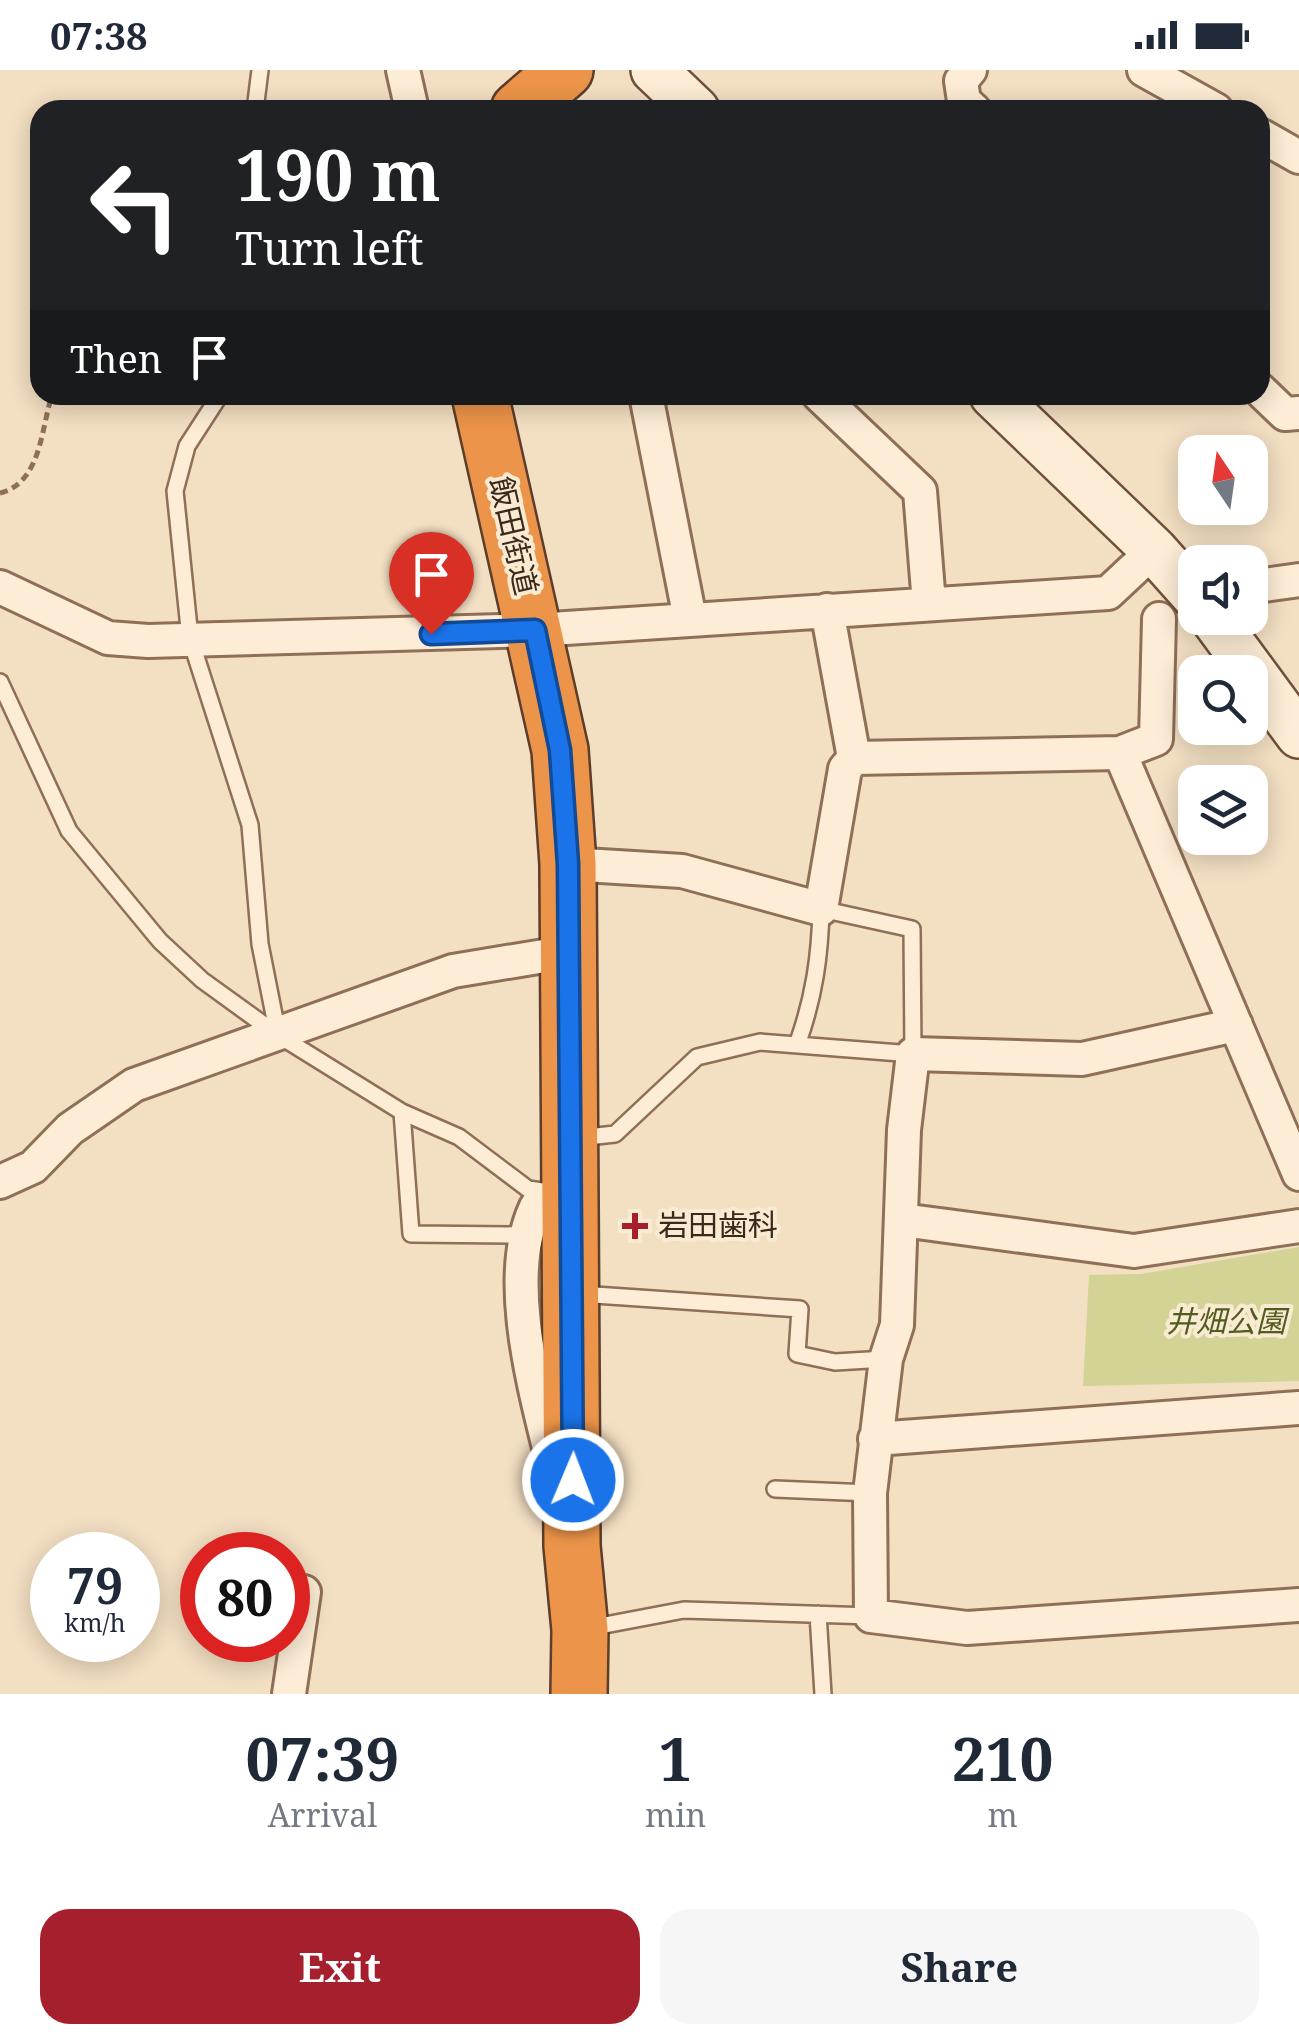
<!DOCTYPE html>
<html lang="en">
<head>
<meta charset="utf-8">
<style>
	:root { --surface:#fff; --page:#f6f6f7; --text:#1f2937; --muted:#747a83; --accent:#a61f2d }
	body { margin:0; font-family:"Noto Serif","Noto Sans JP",serif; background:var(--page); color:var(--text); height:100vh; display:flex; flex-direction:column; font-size:38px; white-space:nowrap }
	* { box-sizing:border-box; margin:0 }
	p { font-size:32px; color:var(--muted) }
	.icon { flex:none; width:55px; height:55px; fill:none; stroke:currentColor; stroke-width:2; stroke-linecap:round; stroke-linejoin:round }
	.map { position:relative; height:1624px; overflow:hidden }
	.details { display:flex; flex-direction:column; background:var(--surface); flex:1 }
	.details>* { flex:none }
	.guide { position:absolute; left:30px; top:30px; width:1240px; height:305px; border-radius:30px; box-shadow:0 5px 25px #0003; background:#202124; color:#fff; overflow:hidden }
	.needle { width:65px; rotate:347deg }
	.tools { position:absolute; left:1178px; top:365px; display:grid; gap:20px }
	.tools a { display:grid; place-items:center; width:90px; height:90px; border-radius:20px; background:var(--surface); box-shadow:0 5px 25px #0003; font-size:50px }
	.speed { position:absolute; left:30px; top:1462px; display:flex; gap:20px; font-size:50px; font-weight:700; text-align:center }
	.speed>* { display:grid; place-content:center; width:130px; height:130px; border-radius:50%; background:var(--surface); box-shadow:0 5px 25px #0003; line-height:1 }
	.speed small { font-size:25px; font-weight:400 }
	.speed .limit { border:15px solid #d22; background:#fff; color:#111 }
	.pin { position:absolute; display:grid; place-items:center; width:85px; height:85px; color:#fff; margin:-102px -42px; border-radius:50% 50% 50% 0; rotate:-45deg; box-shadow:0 0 10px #0007 }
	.pin .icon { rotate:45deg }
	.me { position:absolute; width:110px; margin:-55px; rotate:1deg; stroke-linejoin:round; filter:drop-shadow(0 0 8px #0008) }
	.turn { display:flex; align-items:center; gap:35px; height:210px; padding:0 40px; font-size:45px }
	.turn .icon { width:130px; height:130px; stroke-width:2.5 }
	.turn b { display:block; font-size:70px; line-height:85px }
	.then { display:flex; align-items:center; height:95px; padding:0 40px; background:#0003; gap:20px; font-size:38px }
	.eta { display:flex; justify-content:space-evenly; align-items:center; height:170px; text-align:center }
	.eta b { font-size:60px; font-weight:700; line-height:70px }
	.primary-button { display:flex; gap:20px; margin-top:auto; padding:20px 40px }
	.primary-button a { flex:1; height:115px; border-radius:30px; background:var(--accent); color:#fff; font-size:40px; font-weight:700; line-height:115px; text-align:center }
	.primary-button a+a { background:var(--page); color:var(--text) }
	.status { display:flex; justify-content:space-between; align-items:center; height:70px; padding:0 50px; background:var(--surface); direction:ltr }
	.status svg { height:28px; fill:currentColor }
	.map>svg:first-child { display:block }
	.green { fill:#d2d394 }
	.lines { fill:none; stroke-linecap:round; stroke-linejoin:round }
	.lane-casing { stroke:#8f6f56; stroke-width:20 }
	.street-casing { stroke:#8f6f56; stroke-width:38 }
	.secondary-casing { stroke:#715039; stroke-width:50 }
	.highway-casing { stroke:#5d3d2b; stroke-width:60 }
	.path { stroke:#8f6f56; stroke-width:5; stroke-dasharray:8 5; stroke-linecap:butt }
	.lane { stroke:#fdedd6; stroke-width:15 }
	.street { stroke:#fdedd6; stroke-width:32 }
	.secondary { stroke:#fdedd6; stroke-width:45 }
	.highway { stroke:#ec9449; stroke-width:55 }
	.route-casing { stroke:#114b97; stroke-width:25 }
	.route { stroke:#1a73e8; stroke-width:18 }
	.poi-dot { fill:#a61f2d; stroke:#f9ead2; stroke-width:4 }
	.labels { text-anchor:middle; stroke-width:8; stroke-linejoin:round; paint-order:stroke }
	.street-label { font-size:30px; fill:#3d291c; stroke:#f9ead2 }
	.poi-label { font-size:30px; fill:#3d291c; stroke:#f9ead2; text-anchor:start }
	.park-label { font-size:30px; font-style:italic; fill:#535c20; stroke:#f9ead2 }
</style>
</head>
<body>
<div class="status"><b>07:38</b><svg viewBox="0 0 49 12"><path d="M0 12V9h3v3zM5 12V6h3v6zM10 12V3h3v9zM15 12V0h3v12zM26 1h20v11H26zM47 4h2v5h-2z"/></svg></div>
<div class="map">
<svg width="1299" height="1624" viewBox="0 0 1299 1624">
	<rect width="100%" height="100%" fill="#f3dfc2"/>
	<!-- green -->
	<path class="green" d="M 1299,1177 L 1299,1311 L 1083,1316 L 1089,1205 L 1141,1204 Z"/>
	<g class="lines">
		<defs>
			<path id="lane" d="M 255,40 L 260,0
				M 220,325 L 187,376 L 175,421 L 190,568 L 250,755 L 260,874 L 278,965
				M 0,612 L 69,761 L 160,871 L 202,910 L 278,965 L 402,1042 L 459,1067 L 528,1119 L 556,1123
				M 402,1042 L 411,1164 L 523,1165
				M 578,1068 L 615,1064 L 697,987 L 760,972 L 913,984 L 912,859 L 821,839 C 820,886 814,927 798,972
				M 580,1224 L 800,1239 L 797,1284 L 835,1292 L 886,1289
				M 775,1419 L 870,1423
				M 818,1544 L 823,1624
				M 589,1558 L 684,1540 L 871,1546"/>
			<path id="street" d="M 403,0 L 412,40
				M 970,0 L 961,11 L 964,31 L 974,40
				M 1144,0 L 1216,40
				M 1260,65 L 1299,87
				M 1260,320 L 1285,344 L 1299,343
				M 646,325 L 690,549
				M 819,325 L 920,421 L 929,534
				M 0,517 L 108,568 L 148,571 L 535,560 L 1108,523 L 1154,480
				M 1250,517 L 1299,510
				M 827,540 L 854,688
				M 1120,683 L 1299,1104
				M 568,794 L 682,801 L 821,839 L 845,699 L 854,688 L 1120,683 L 1156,669 L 1159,549
				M 1236,955 L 1082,989 L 913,984 L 904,1060 L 897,1255 L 886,1289 L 870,1423 L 871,1546 L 967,1558 L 1299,1535
				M 0,1112 L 33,1097 L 70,1059 L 134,1015 L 453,901 L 568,882
				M 902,1150 L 1134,1181 L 1299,1156
				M 875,1369 L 1299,1338
				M 554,1398 C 536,1323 502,1208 536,1137 L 572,1125
				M 289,1624 L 304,1522"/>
			<path id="secondary" d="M 654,0 L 696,40
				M 993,325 L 1154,480 L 1195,526
				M 1213,548 L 1299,665"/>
			<path id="highway" d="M 519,40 L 565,0
				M 480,325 L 560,680 L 568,794 L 572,1476 L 580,1560 L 579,1624"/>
		</defs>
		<!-- lane casing -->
		<use href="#lane" class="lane-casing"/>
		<!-- street casing -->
		<use href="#street" class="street-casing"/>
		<!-- secondary casing -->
		<use href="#secondary" class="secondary-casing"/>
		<!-- highway casing -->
		<use href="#highway" class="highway-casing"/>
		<!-- path -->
		<path class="path" d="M 0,423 C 41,413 41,359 52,325"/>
		<!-- lane -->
		<use href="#lane" class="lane"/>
		<!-- street -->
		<use href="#street" class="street"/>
		<!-- secondary -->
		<use href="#secondary" class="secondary"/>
		<!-- highway -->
		<use href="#highway" class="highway"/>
	</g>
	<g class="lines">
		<defs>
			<path id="route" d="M 431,564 L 535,560 L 560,680 L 568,794 L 573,1410"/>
		</defs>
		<!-- route casing -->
		<use href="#route" class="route-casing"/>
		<!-- route -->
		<use href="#route" class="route"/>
	</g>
	<!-- markers -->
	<path class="poi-dot" d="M630 1141h10v10h10v10h-10v10h-10v-10h-10v-10h10z"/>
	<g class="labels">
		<!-- street labels -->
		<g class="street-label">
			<text transform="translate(513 466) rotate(77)" y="10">飯田街道</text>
		</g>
		<!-- poi labels -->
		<g class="poi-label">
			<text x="658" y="1166">岩田歯科</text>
		</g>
		<!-- park labels -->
		<g class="park-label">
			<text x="1226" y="1262">井畑公園</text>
		</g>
	</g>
</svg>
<div class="tools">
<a><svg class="needle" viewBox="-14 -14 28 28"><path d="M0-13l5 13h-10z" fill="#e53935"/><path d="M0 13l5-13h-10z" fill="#747a83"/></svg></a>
<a><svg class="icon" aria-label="sound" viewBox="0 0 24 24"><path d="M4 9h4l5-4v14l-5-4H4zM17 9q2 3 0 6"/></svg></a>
<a><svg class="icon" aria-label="search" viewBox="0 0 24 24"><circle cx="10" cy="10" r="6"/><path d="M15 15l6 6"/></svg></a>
<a><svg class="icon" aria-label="layers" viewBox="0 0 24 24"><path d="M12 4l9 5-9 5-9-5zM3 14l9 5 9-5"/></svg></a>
</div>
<div class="speed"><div>79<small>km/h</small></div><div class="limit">80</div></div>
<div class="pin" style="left:431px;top:564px;background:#d93025"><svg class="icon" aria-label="arrive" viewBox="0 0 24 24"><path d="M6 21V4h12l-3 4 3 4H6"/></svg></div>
<svg class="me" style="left:573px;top:1410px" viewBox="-20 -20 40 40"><circle r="17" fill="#1a73e8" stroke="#fff" stroke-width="3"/><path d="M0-11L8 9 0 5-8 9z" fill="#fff"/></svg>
<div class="guide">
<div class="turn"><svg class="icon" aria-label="left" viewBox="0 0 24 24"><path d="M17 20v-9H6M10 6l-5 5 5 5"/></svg><div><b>190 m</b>Turn left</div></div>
<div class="then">Then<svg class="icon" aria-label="arrive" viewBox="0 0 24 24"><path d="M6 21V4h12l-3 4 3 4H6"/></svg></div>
</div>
</div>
<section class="details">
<div class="eta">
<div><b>07:39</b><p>Arrival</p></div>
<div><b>1</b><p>min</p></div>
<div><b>210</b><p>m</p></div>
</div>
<div class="primary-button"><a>Exit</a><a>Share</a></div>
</section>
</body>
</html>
